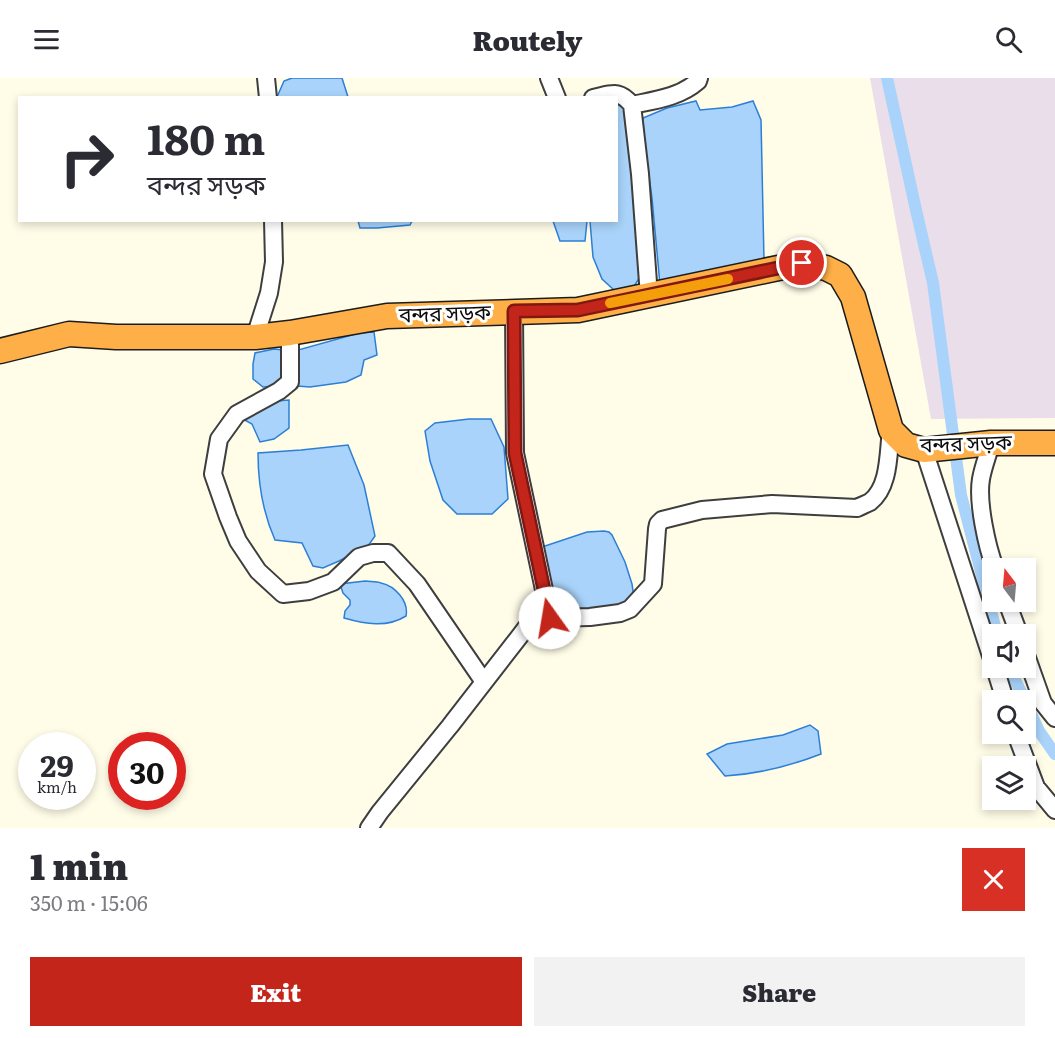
<!DOCTYPE html>
<html lang="en">
<head>
<meta charset="utf-8">
<style>
	:root { --surface:#fff; --page:#f2f2f3; --text:#2b2b33; --muted:#7c7c81; --accent:#c3251b }
	body { margin:0; font-family:Literata,"Noto Sans Bengali",serif; background:var(--page); color:var(--text); height:100vh; display:flex; flex-direction:column; font-size:22px; white-space:nowrap }
	* { box-sizing:border-box; margin:0 }
	p { font-size:20px; color:var(--muted) }
	.icon { flex:none; width:33px; height:33px; fill:none; stroke:currentColor; stroke-width:2; stroke-linecap:round; stroke-linejoin:round }
	.map { position:relative; height:750px; overflow:hidden }
	.side { display:flex; flex-direction:column; background:var(--surface); flex:1 }
	.side>* { flex:none }
	.guide { position:absolute; left:18px; top:18px; width:600px; height:126px; border-radius:0px; box-shadow:0 3px 9px #0003; background:#fff; color:var(--text); overflow:hidden }
	.needle { width:39px; rotate:344deg }
	.controls { position:absolute; left:982px; top:480px; display:grid; gap:12px }
	.controls a { display:grid; place-items:center; width:54px; height:54px; border-radius:0px; background:var(--surface); box-shadow:0 3px 9px #0003; font-size:30px }
	.speed { position:absolute; left:18px; top:654px; display:flex; gap:12px; font-size:30px; font-weight:700; text-align:center }
	.speed>* { display:grid; place-content:center; width:78px; height:78px; border-radius:50%; background:var(--surface); box-shadow:0 3px 9px #0003; line-height:1 }
	.speed small { font-size:15px; font-weight:400 }
	.speed .limit { border:9px solid #d22; background:#fff; color:#111 }
	.pin { position:absolute; display:grid; place-items:center; width:51px; height:51px; color:#fff; margin:-26px; border:3px solid #fff; border-radius:50%; box-shadow:0 2px 6px #0007 }
	.me { position:absolute; width:66px; margin:-33px; rotate:347deg; stroke-linejoin:round; filter:drop-shadow(0 0 4px #0008) }
	.turn { display:flex; align-items:center; gap:21px; height:126px; padding:0 30px; font-size:27px }
	.turn .icon { width:78px; height:78px; stroke-width:2.5 }
	.turn b { display:block; font-size:42px; line-height:51px }
	.round { display:grid; place-items:center; flex:none; width:63px; height:63px; border-radius:0px; background:var(--page) }
	.overview { display:flex; align-items:center; justify-content:space-between; height:102px; padding:0 30px }
	h1 { font-size:36px; font-weight:800; line-height:45px }
	.button { display:flex; gap:12px; margin-top:auto; padding:12px 30px }
	.button a { flex:1; height:69px; border-radius:0px; background:var(--accent); color:#fff; font-size:24px; font-weight:800; line-height:69px; text-align:center }
	.button a+a { background:var(--page); color:var(--text) }
	header { display:flex; justify-content:space-between; align-items:center; height:78px; padding:0 30px; background:var(--surface); font-size:27px; font-weight:800 }
	.map>svg:first-child { display:block }
	.industrial { fill:#ebdeeb }
	.water { fill:#a9d3fa; stroke:#2c7fd6; stroke-width:1.5 }
	.lines { fill:none; stroke-linecap:round; stroke-linejoin:round }
	.canal { stroke:#a9d3fa; stroke-width:12 }
	.minor-casing { stroke:#3e3e3e; stroke-width:20 }
	.highway-casing { stroke:#1c1c1c; stroke-width:27 }
	.minor { stroke:#fff; stroke-width:16 }
	.highway { stroke:#feaf47; stroke-width:24 }
	.route-casing { stroke:#7f1812; stroke-width:15 }
	.route { stroke:#c3251b; stroke-width:10 }
	.slow { stroke:#f59e0b; stroke-width:10 }
	.labels { text-anchor:middle; stroke-width:6; stroke-linejoin:round; paint-order:stroke }
	.street-label { font-size:21px; fill:#0b0b0b; stroke:#fff }
</style>
</head>
<body>
<header><svg class="icon" aria-label="menu" viewBox="0 0 24 24"><path d="M4 6h16M4 12h16M4 18h16"/></svg>Routely<svg class="icon" aria-label="search" viewBox="0 0 24 24"><circle cx="10" cy="10" r="6"/><path d="M15 15l6 6"/></svg></header>
<div class="map">
<svg width="1055" height="750" viewBox="0 0 1055 750">
	<rect width="100%" height="100%" fill="#fffde8"/>
	<!-- industrial -->
	<path class="industrial" d="M 870,0 L 1055,0 L 1055,340 L 931,341 Z"/>
	<!-- water -->
	<path class="water" d="M 292,0 L 342,0 L 348,19 L 277,19 L 284,3 Z
		M 696,23 L 700,32 L 732,29 L 753,23 L 761,42 L 764,182 L 660,207 L 652,120 L 644,61 L 643,40 L 667,30 Z
		M 617,26 L 623,28 L 631,55 L 643,194 L 633,210 L 614,212 L 602,201 L 593,179 L 590,143 L 616,142 Z
		M 358,143 L 358,142 L 412,143 L 410,147 L 377,150 L 360,150 Z
		M 553,143 L 587,143 L 585,163 L 560,163 Z
		M 374,254 L 377,277 L 364,282 L 361,297 L 346,304 L 310,309 L 297,308 L 293,286 L 298,272 L 359,255 Z
		M 274,271 L 283,272 L 283,301 L 276,308 L 263,309 L 253,301 L 253,286 L 255,275 Z
		M 289,322 L 289,350 L 274,361 L 260,364 L 252,346 L 241,340 L 276,323 Z
		M 469,341 L 491,341 L 504,369 L 508,421 L 492,436 L 457,436 L 443,422 L 430,383 L 425,353 L 435,345 Z
		M 348,367 L 364,407 L 375,458 L 368,468 L 339,483 L 323,490 L 313,488 L 302,465 L 275,462 C 263,435 258,405 258,375 L 301,372 Z
		M 604,453 L 609,454 L 612,457 L 625,484 L 632,506 L 634,520 L 625,529 L 554,534 L 539,470 L 587,454 Z
		M 365,503 C 370,504 376,503 381,505 C 395,508 409,523 406,538 C 387,550 365,546 344,540 L 345,533 L 350,527 L 350,522 L 343,515 L 340,506 Z
		M 810,647 L 818,653 L 821,676 C 790,688 758,696 725,698 L 707,676 L 727,666 L 783,657 Z"/>
	<g class="lines">
		<!-- canal -->
		<path class="canal" d="M 887,0 L 916,132 L 933,205 L 961,417 L 997,556
			M 1009,590 L 1025,622
			M 1026,625 L 1039,653 L 1055,676"/>
		<defs>
			<path id="minor" d="M 266,0 L 268,20
				M 549,0 L 557,20
				M 593,20 C 612,16 619,11 632,27
				M 649,218 L 640,96 L 632,27 C 656,22 680,19 698,3 L 699,0
				M 290,255 L 290,304 L 279,313 L 237,336 L 219,361 L 213,396 L 228,439 L 238,463 L 258,493 L 283,516 L 309,513 L 333,504 L 359,479 L 373,475 L 388,475 L 417,506 L 484,604
				M 255,259 L 269,215 L 274,184 L 273,142
				M 991,365 C 988,377 983,389 981,401 C 977,424 987,469 995,490
				M 924,372 L 993,584
				M 1007,524 L 1019,556
				M 550,540 L 590,539 L 620,535 L 630,531 L 653,506 L 657,451 L 658,446 L 662,442 L 702,432 L 772,426 L 857,430 C 861,428 866,426 870,424 C 890,409 888,375 891,352
				M 1026,577 L 1043,625 L 1055,640
				M 995,590 L 1005,622
				M 1016,656 L 1036,709 L 1055,732
				M 369,750 L 380,734 L 450,648 L 526,550 L 550,540 L 515,375 L 514,233"/>
			<path id="highway" d="M 0,273 L 69,256 L 116,259 L 255,259 L 290,255 L 387,238 L 578,232 L 802,185 L 826,190 L 840,197 L 853,219 L 891,352 L 906,367 L 924,372 L 991,365 L 1055,365"/>
		</defs>
		<!-- minor casing -->
		<use href="#minor" class="minor-casing"/>
		<!-- highway casing -->
		<use href="#highway" class="highway-casing"/>
		<!-- minor -->
		<use href="#minor" class="minor"/>
		<!-- highway -->
		<use href="#highway" class="highway"/>
	</g>
	<g class="lines">
		<defs>
			<path id="route" d="M 550,540 L 515,375 L 514,233 L 578,232 L 802,185"/>
		</defs>
		<!-- route casing -->
		<use href="#route" class="route-casing"/>
		<!-- route -->
		<use href="#route" class="route"/>
		<!-- slow -->
		<path class="slow" d="M 610,225 L 728,201"/>
	</g>
	<g class="labels">
		<!-- street labels -->
		<g class="street-label">
			<text transform="translate(445 236) rotate(-2)" y="7">বন্দর সড়ক</text>
			<text transform="translate(966 366) rotate(-2)" y="7">বন্দর সড়ক</text>
		</g>
	</g>
</svg>
<div class="controls">
<a><svg class="needle" viewBox="-14 -14 28 28"><path d="M0-13l5 13h-10z" fill="#e53935"/><path d="M0 13l5-13h-10z" fill="#7c7c81"/></svg></a>
<a><svg class="icon" aria-label="sound" viewBox="0 0 24 24"><path d="M4 9h4l5-4v14l-5-4H4zM17 9q2 3 0 6"/></svg></a>
<a><svg class="icon" aria-label="search" viewBox="0 0 24 24"><circle cx="10" cy="10" r="6"/><path d="M15 15l6 6"/></svg></a>
<a><svg class="icon" aria-label="layers" viewBox="0 0 24 24"><path d="M12 4l9 5-9 5-9-5zM3 14l9 5 9-5"/></svg></a>
</div>
<div class="speed"><div>29<small>km/h</small></div><div class="limit">30</div></div>
<div class="pin" style="left:802px;top:185px;background:#d93025"><svg class="icon" aria-label="arrive" viewBox="0 0 24 24"><path d="M6 21V4h12l-3 4 3 4H6"/></svg></div>
<svg class="me" style="left:550px;top:540px" viewBox="-20 -20 40 40"><circle r="19" fill="#fff"/><path d="M0-13L10 11 0 6-10 11z" fill="#c3251b"/></svg>
<div class="guide">
<div class="turn"><svg class="icon" aria-label="right" viewBox="0 0 24 24"><path d="M7 20v-9h11M14 6l5 5-5 5"/></svg><div><b>180 m</b>বন্দর সড়ক</div></div>
</div>
</div>
<section class="side">
<div class="overview"><div><h1>1 min</h1><p>350 m · 15:06</p></div><a class="round" style="background:#d93025;color:#fff"><svg class="icon" aria-label="close" viewBox="0 0 24 24"><path d="M6 6l12 12M18 6L6 18"/></svg></a></div>
<div class="button"><a>Exit</a><a>Share</a></div>
</section>
</body>
</html>
